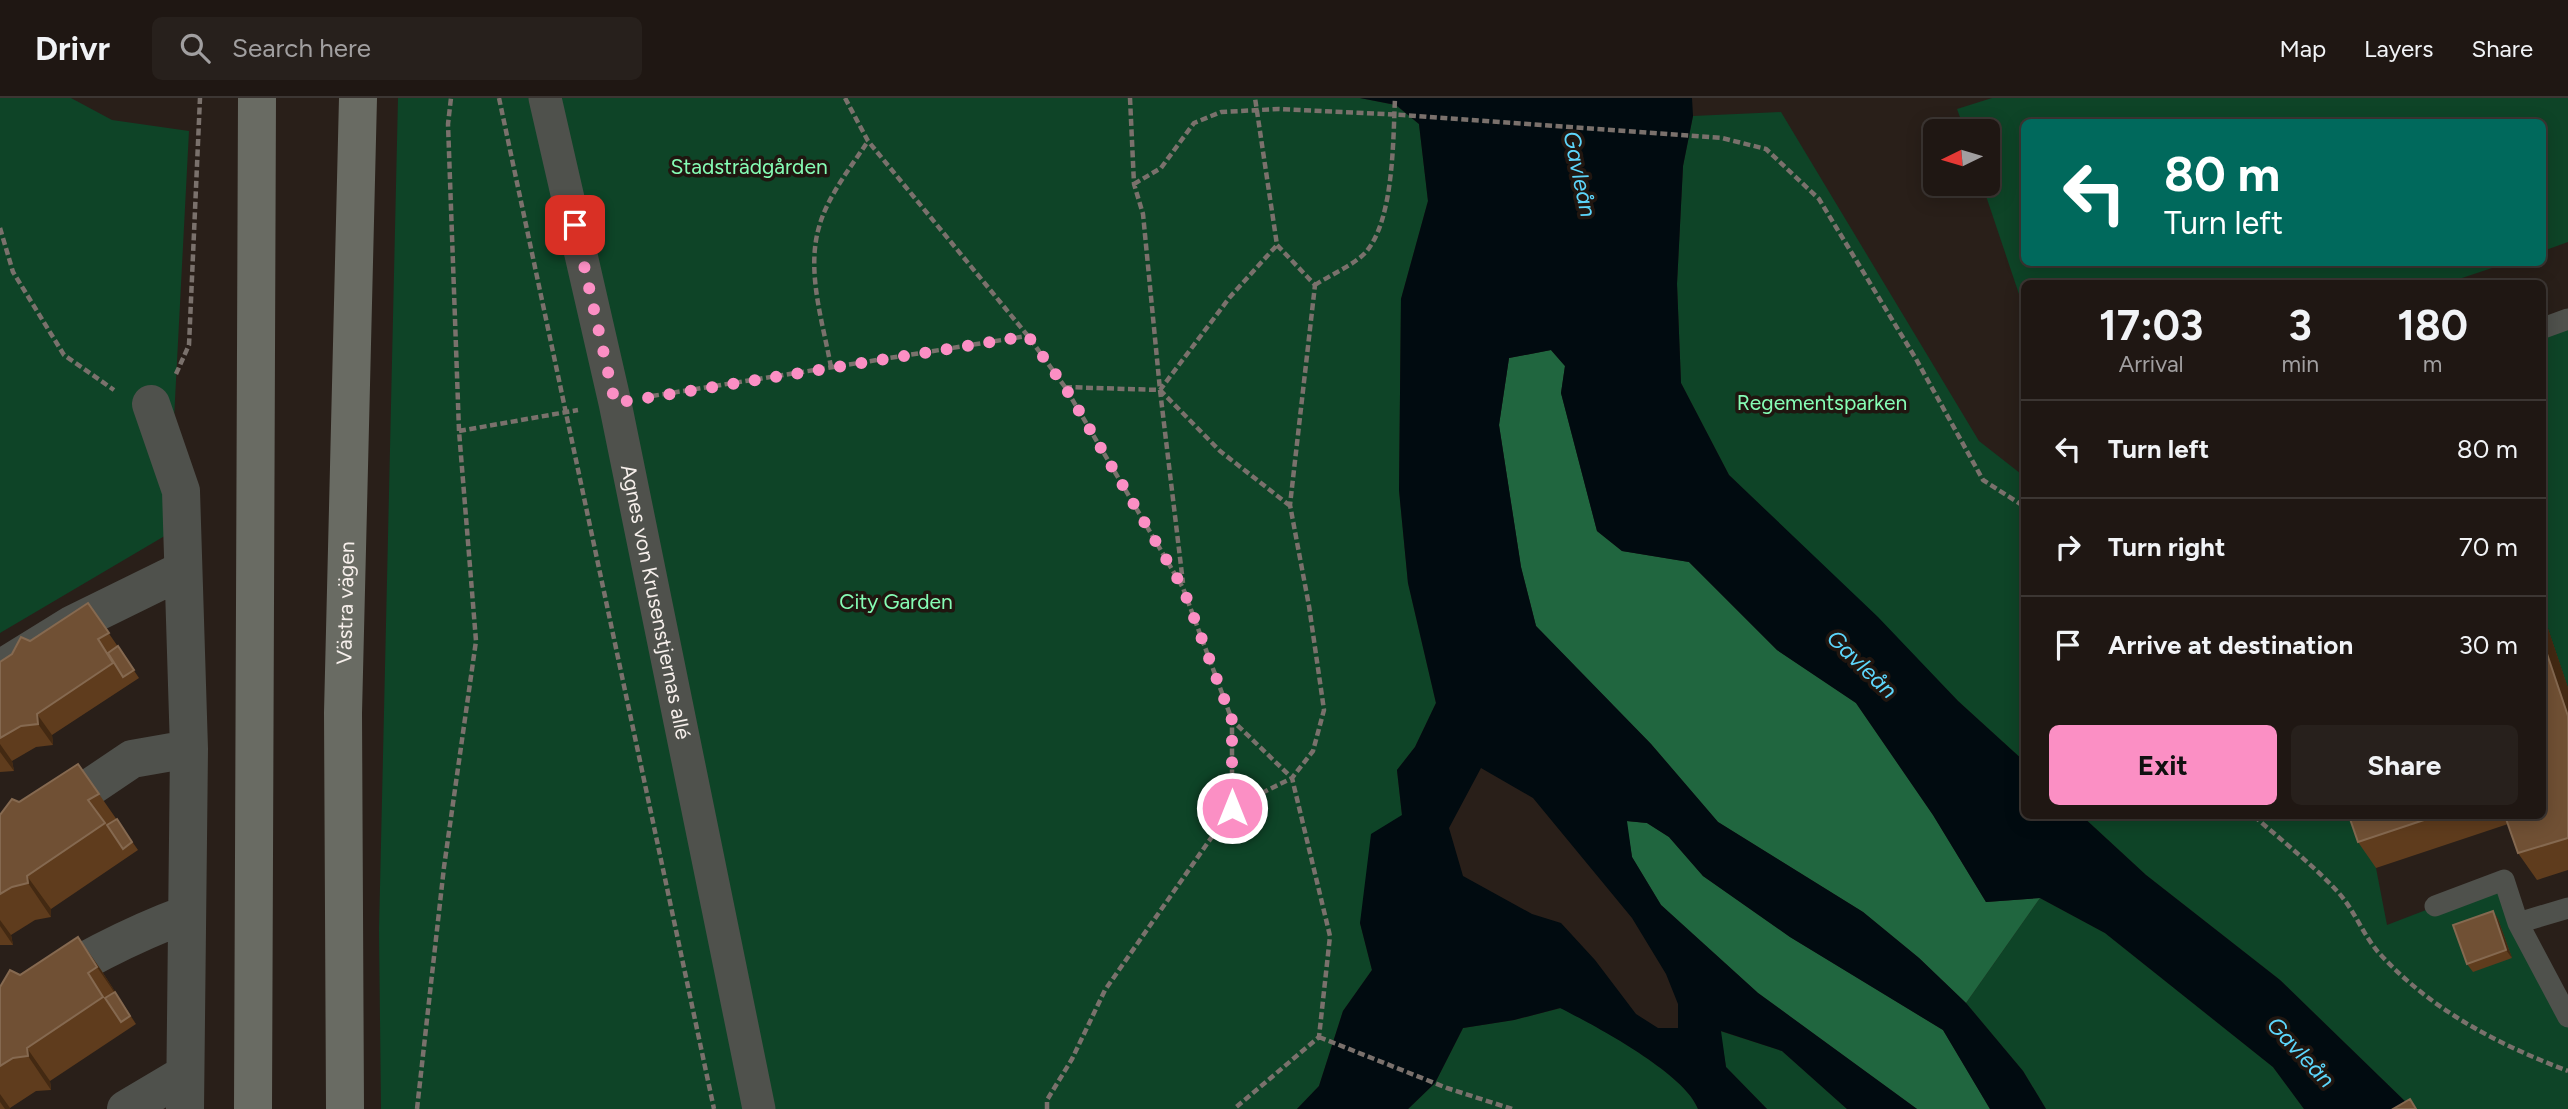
<!DOCTYPE html>
<html lang="en">
<head>
<meta charset="utf-8">
<style>
	:root { --surface:#1f1713; --page:#27201c; --text:#f1f3f6; --muted:#a19fa0; --line:#3c3633; --accent:#fb8fc4 }
	body { margin:0; font-family:Figtree,sans-serif; background:var(--page); color:var(--text); height:100vh; display:flex; flex-direction:column; font-size:26px; white-space:nowrap }
	* { box-sizing:border-box; margin:0 }
	p { font-size:23px; color:var(--muted) }
	.icon { flex:none; width:38px; height:38px; fill:none; stroke:currentColor; stroke-width:2; stroke-linecap:round; stroke-linejoin:round }
	.map { position:relative; flex:1; overflow:hidden }
	.details { position:absolute; left:2021px; top:182px; width:525px; height:539px; display:flex; flex-direction:column; background:var(--surface); border-radius:10px; box-shadow:0 4px 18px #0003,0 0 0 2px var(--line) }
	.details>* { flex:none }
	.guide { position:absolute; left:2021px; top:21px; width:525px; height:147px; border-radius:10px; box-shadow:0 4px 18px #0003,0 0 0 2px var(--line); background:#00695c; color:#fff; overflow:hidden }
	.needle { width:46px; rotate:265deg }
	.buttons { position:absolute; left:1923px; top:21px; display:grid; gap:14px }
	.buttons a { display:grid; place-items:center; width:77px; height:77px; border-radius:10px; background:var(--surface); box-shadow:0 4px 18px #0003,0 0 0 2px var(--line); font-size:35px }
	.pin { position:absolute; display:grid; place-items:center; width:60px; height:60px; color:#fff; margin:-30px; border-radius:14px; box-shadow:0 4px 10px #0006 }
	.me { position:absolute; width:77px; margin:-38px; rotate:0deg; stroke-linejoin:round; filter:drop-shadow(0 0 5px #0008) }
	.turn { display:flex; align-items:center; gap:24px; height:147px; padding:0 28px; font-size:32px }
	.turn .icon { width:91px; height:91px; stroke-width:2.5 }
	.turn b { display:block; font-size:49px; line-height:60px }
	.eta { display:flex; justify-content:space-evenly; align-items:center; height:119px; text-align:center }
	.eta b { font-size:42px; font-weight:700; line-height:49px }
	.cta { display:flex; gap:14px; margin-top:auto; padding:14px 28px }
	.cta a { flex:1; height:80px; border-radius:10px; background:var(--accent); color:#111; font-size:28px; font-weight:700; line-height:80px; text-align:center }
	.cta a+a { background:var(--page); color:var(--text) }
	ul { padding:0; list-style:none }
	li { display:flex; align-items:center; gap:21px; height:98px; padding:0 28px; border-top:2px solid var(--line) }
	li div { flex:1 }
	li b { display:block; font-size:26px }
	li em { font-style:normal }
	header { display:flex; align-items:center; gap:42px; box-sizing:border-box; height:98px; padding:0 35px; background:var(--surface); border-bottom:2px solid var(--line) }
	header strong { font-size:33px }
	nav { display:flex; gap:38px; margin-inline-start:auto; font-size:24px }
	.search { width:490px; height:63px; background:var(--page); display:flex; align-items:center; gap:18px; box-sizing:border-box; padding:0 24px; border-radius:10px; color:var(--muted); font-size:26px }
	.map>svg:first-child { display:block }
	.green { fill:#0e4427 }
	.forest { fill:#20663f }
	.water { fill:#010b10; fill-rule:evenodd }
	.lines { fill:none; stroke-linecap:round; stroke-linejoin:round }
	.path { stroke:#7a716c; stroke-width:4.5; stroke-dasharray:7 3.5; stroke-linecap:butt }
	.service { stroke:#4f514c; stroke-width:21 }
	.pedestrian { stroke:#4f514c; stroke-width:33 }
	.minor { stroke:#4f514c; stroke-width:38 }
	.secondary { stroke:#696b63; stroke-width:38 }
	.wall { fill:#5f3c1d }
	.shaded-wall { fill:#432912 }
	.building { fill:#705034; stroke:#856950; stroke-width:2 }
	.route { stroke:#fb8fc4; stroke-width:12; stroke-dasharray:0 21.6 }
	.labels { text-anchor:middle; stroke-width:7; stroke-linejoin:round; paint-order:stroke }
	.park-label { font-size:21px; fill:#86fdb5; stroke:#201610 }
	.street-label { font-size:21px; fill:#f6efeb; stroke:#201610 }
	.water-label { font-size:23px; font-style:italic; fill:#5dd6fb; stroke:#201610 }
</style>
</head>
<body>
<header>
<strong>Drivr</strong>
<div class="search"><svg class="icon" aria-label="search" viewBox="0 0 24 24"><circle cx="10" cy="10" r="6"/><path d="M15 15l6 6"/></svg>Search here</div>
<nav><a>Map</a><a>Layers</a><a>Share</a></nav>
</header>
<div class="map">
<svg width="2568" height="1011" viewBox="0 0 2568 1011">
	<rect width="100%" height="100%" fill="#291f19"/>
	<!-- green -->
	<path class="green" d="M 0,0 L 71,0 L 112,22 L 189,33 L 168,436 L 0,535 Z
		M 398,0 L 1360,0 L 1396,7 L 1419,26 L 1428,103 L 1401,201 L 1399,392 L 1408,485 L 1436,605 L 1415,649 L 1397,672 L 1402,717 L 1360,825 L 1372,872 L 1343,913 L 1319,988 L 1297,1011 L 381,1011 L 379,833 Z
		M 1992,0 L 2568,0 L 2568,144 L 2543,153 L 2543,24 L 2025,24 L 2025,164 L 2507,165 L 2444,186 L 2025,186 L 2025,214 L 1982,86 L 1988,86 L 1988,33 L 1965,33 L 1957,11 Z
		M 1781,14 L 1979,343 L 2025,379 L 2025,664 L 1958,603 L 1877,519 L 1729,377 L 1681,285 L 1677,186 L 1683,68 L 1693,18 Z
		M 2568,223 L 2568,590 L 2543,516 L 2543,233 Z
		M 2082,718 L 2359,718 L 2376,770 L 2387,827 L 2504,782 L 2568,919 L 2568,1011 L 2413,1011 L 2280,882 L 2146,777 Z
		M 2040,800 L 2105,835 L 2273,969 L 2304,1011 L 2046,1011 L 2023,973 L 1966,905 Z
		M 1561,910 C 1594,927 1686,976 1698,1011 L 1408,1011 L 1435,985 L 1463,930 L 1514,922 Z
		M 1720,933 L 1782,953 L 1847,1011 L 1767,1011 L 1726,969 Z"/>
	<!-- forest -->
	<path class="forest" d="M 1551,252 L 1565,268 L 1561,295 L 1597,433 L 1622,453 L 1689,464 L 1777,552 L 1856,605 L 1933,717 L 1986,804 L 2040,800 L 1966,905 L 1919,860 L 1863,814 L 1718,724 L 1651,646 L 1536,528 L 1521,469 L 1499,327 L 1509,260 Z
		M 1626,723 L 1647,725 L 1669,739 L 1703,778 L 1790,839 L 1943,932 L 1990,1011 L 1917,1011 L 1758,895 L 1661,807 L 1632,759 Z"/>
	<!-- water -->
	<path class="water" d="M 1360,0 L 1692,0 L 1693,18 L 1683,68 L 1677,186 L 1681,285 L 1729,377 L 1878,519 L 1958,603 L 2025,664 L 2025,718 L 2082,718 L 2146,777 L 2280,882 L 2413,1011 L 2304,1011 L 2273,969 L 2105,835 L 2040,800 L 1986,804 L 1933,717 L 1856,605 L 1777,552 L 1689,464 L 1622,453 L 1597,433 L 1561,295 L 1565,268 L 1551,252 L 1509,260 L 1499,327 L 1521,469 L 1536,528 L 1651,646 L 1718,724 L 1863,814 L 1919,860 L 1966,905 L 2023,973 L 2046,1011 L 1990,1011 L 1943,932 L 1790,839 L 1703,778 L 1669,739 L 1647,725 L 1627,723 L 1632,759 L 1661,807 L 1758,895 L 1917,1011 L 1847,1011 L 1782,953 L 1721,933 L 1726,969 L 1767,1011 L 1698,1011 C 1686,976 1594,927 1560,910 L 1514,922 L 1463,930 L 1435,985 L 1408,1011 L 1297,1011 L 1319,988 L 1343,913 L 1372,872 L 1360,825 L 1371,736 L 1402,717 L 1397,672 L 1415,649 L 1436,605 L 1408,485 L 1399,392 L 1401,201 L 1428,103 L 1419,26 L 1396,7 ZM 1481,670 L 1533,700 L 1632,820 L 1666,876 L 1678,906 L 1678,930 L 1658,930 L 1636,916 L 1595,862 L 1561,825 L 1532,816 L 1463,778 L 1449,730 Z"/>
	<g class="lines">
		<!-- path -->
		<path class="path" d="M 499,0 L 714,1011
			M 845,0 L 868,43 L 1028,238 L 1065,289 L 1183,490 L 1232,622 L 1292,680 L 1330,838 L 1319,939 L 1234,1011
			M 1130,0 L 1134,86 L 1143,116 L 1160,292 L 1220,353 L 1289,407
			M 1134,86 L 1161,70 L 1194,25 L 1221,14 L 1279,11 L 1403,17 L 1722,40 L 1766,51 L 1819,101 L 1916,261 L 1983,382 L 2025,409
			M 0,130 L 13,174 L 64,257 L 114,292
			M 1315,187 C 1330,177 1354,167 1366,154 C 1394,121 1393,42 1395,0
			M 831,269 C 823,225 806,174 819,129 C 827,99 851,69 868,43
			M 176,276 L 189,247 L 200,0
			M 1065,289 L 1160,292 L 1230,199 L 1277,147
			M 1160,292 L 1183,485
			M 652,298 L 1027,238
			M 459,333 L 578,312
			M 1232,710 L 1232,623
			M 2254,718 C 2281,742 2312,766 2337,793 C 2354,811 2363,837 2379,855 C 2431,912 2497,946 2568,973
			M 1319,939 L 1447,990 L 1512,1011
			M 417,1011 L 444,769 L 476,543 L 459,333 L 448,26 L 451,0
			M 1047,1011 L 1047,1002 L 1072,961 L 1105,892 L 1232,710 L 1292,680 L 1313,653 L 1324,612 L 1309,508 L 1290,407 L 1315,187 L 1277,147 L 1255,0"/>
		<!-- service -->
		<path class="service" d="M 2543,230 L 2568,221
			M 2435,808 L 2504,782 L 2518,825 L 2568,919
			M 2518,825 L 2568,810"/>
		<!-- pedestrian -->
		<path class="pedestrian" id="s1" d="M 545,0 L 615,305 L 759,1011"/>
		<!-- minor -->
		<path class="minor" d="M 151,306 L 181,393 L 189,651 L 185,1011
			M 0,571 L 73,526 L 183,472
			M 0,750 L 132,661 L 189,651
			M 0,914 C 60,874 119,841 187,816
			M 126,1011 L 185,976"/>
		<!-- secondary -->
		<g class="secondary">
			<path d="M 253,1011 L 257,0"/>
			<path id="s2" d="M 345,1011 L 343,615 L 358,0"/>
		</g>
	</g>
	<!-- wall -->
	<path class="wall" d="M 88,505 L 123,556 L 139,580 L 52,637 L 53,647 L 36,649 L 12,663 L 14,673 L 0,674 L 0,564 Z
		M 2543,516 L 2568,590 L 2568,772 L 2537,782 L 2518,755 L 2508,726 L 2376,770 L 2358,744 L 2349,718 L 2543,718 Z
		M 78,666 L 138,752 L 51,811 L 51,819 L 35,822 L 11,837 L 13,847 L 0,847 L 0,717 L 19,704 Z
		M 2493,813 L 2498,821 L 2512,860 L 2473,874 L 2467,866 Z
		M 78,839 L 101,872 L 136,926 L 50,983 L 51,992 L 36,993 L 10,1010 L 10,1011 L 0,1011 L 0,889 Z"/>
	<!-- shaded-wall -->
	<path class="shaded-wall" d="M 2543,516 L 2568,590 L 2568,618 L 2543,544 Z
		M 37,616 L 52,637 L 53,647 L 38,626 Z
		M 0,646 L 12,663 L 14,673 L 0,654 Z
		M 27,778 L 51,811 L 51,819 L 28,785 Z
		M 2493,813 L 2498,821 L 2512,860 L 2506,852 Z
		M 0,822 L 11,837 L 13,847 L 0,828 Z
		M 78,839 L 101,872 L 136,926 L 97,869 Z
		M 27,950 L 50,983 L 51,992 L 28,958 Z
		M 0,996 L 10,1010 L 10,1011 L 5,1011 L 0,1004 Z"/>
	<!-- building -->
	<path class="building" d="M 88,505 L 109,535 L 98,541 L 113,565 L 37,616 L 38,626 L 21,628 L 0,640 L 0,564 L 12,556 L 21,539 L 30,543 Z
		M 2543,544 L 2568,618 L 2568,740 L 2518,755 L 2505,718 L 2543,718 Z
		M 118,548 L 134,572 L 123,579 L 108,555 Z
		M 78,666 L 99,696 L 88,702 L 105,725 L 27,778 L 28,785 L 12,789 L 0,796 L 0,717 L 12,701 L 19,704 Z
		M 2349,718 L 2436,718 L 2358,744 Z
		M 117,721 L 132,744 L 123,751 L 107,727 Z
		M 2493,813 L 2506,852 L 2467,866 L 2453,827 Z
		M 78,839 L 97,869 L 88,875 L 103,899 L 27,950 L 28,958 L 13,960 L 0,968 L 0,889 L 10,872 L 20,877 Z
		M 115,894 L 130,918 L 121,924 L 105,900 Z
		M 2410,1001 L 2416,1011 L 2393,1011 Z"/>
	<g class="lines">
		<!-- route -->
		<path class="route" d="M 575,127 L 615,305 L 1028,238 L 1065,289 L 1183,490 L 1232,622 L 1232,710"/>
	</g>
	<g class="labels">
		<!-- park labels -->
		<g class="park-label">
			<text x="749" y="76">Stadsträdgården</text>
			<text x="1822" y="312">Regementsparken</text>
			<text x="896" y="511">City Garden</text>
		</g>
		<!-- street labels -->
		<g class="street-label">
			<text dy="7" stroke="none"><textPath href="#s2" startOffset="506">Västra vägen</textPath></text>
			<text dy="7" stroke="none"><textPath href="#s1" startOffset="516">Agnes von Krusenstjernas allé</textPath></text>
		</g>
		<!-- water labels -->
		<g class="water-label">
			<text transform="translate(1580 76) rotate(78)" y="8">Gavleån</text>
			<text transform="translate(1862 566) rotate(44)" y="8">Gavleån</text>
			<text transform="translate(2301 954) rotate(47)" y="8">Gavleån</text>
		</g>
	</g>
</svg>
<div class="buttons">
<a><svg class="needle" viewBox="-14 -14 28 28"><path d="M0-13l5 13h-10z" fill="#e53935"/><path d="M0 13l5-13h-10z" fill="#a19fa0"/></svg></a>
</div>
<div class="pin" style="left:575px;top:127px;background:#d93025"><svg class="icon" aria-label="arrive" viewBox="0 0 24 24"><path d="M6 21V4h12l-3 4 3 4H6"/></svg></div>
<svg class="me" style="left:1232px;top:710px" viewBox="-20 -20 40 40"><circle r="17" fill="#fb8fc4" stroke="#fff" stroke-width="3"/><path d="M0-11L8 9 0 5-8 9z" fill="#fff"/></svg>
<div class="guide">
<div class="turn"><svg class="icon" aria-label="left" viewBox="0 0 24 24"><path d="M17 20v-9H6M10 6l-5 5 5 5"/></svg><div><b>80 m</b>Turn left</div></div>
</div>
<section class="details">
<div class="eta">
<div><b>17:03</b><p>Arrival</p></div>
<div><b>3</b><p>min</p></div>
<div><b>180</b><p>m</p></div>
</div>
<ul>
<li><svg class="icon" aria-label="left" viewBox="0 0 24 24"><path d="M17 20v-9H6M10 6l-5 5 5 5"/></svg><div><b>Turn left</b></div><em>80 m</em></li>
<li><svg class="icon" aria-label="right" viewBox="0 0 24 24"><path d="M7 20v-9h11M14 6l5 5-5 5"/></svg><div><b>Turn right</b></div><em>70 m</em></li>
<li><svg class="icon" aria-label="arrive" viewBox="0 0 24 24"><path d="M6 21V4h12l-3 4 3 4H6"/></svg><div><b>Arrive at destination</b></div><em>30 m</em></li>
</ul>
<div class="cta"><a>Exit</a><a>Share</a></div>
</section>
</div>
</body>
</html>
